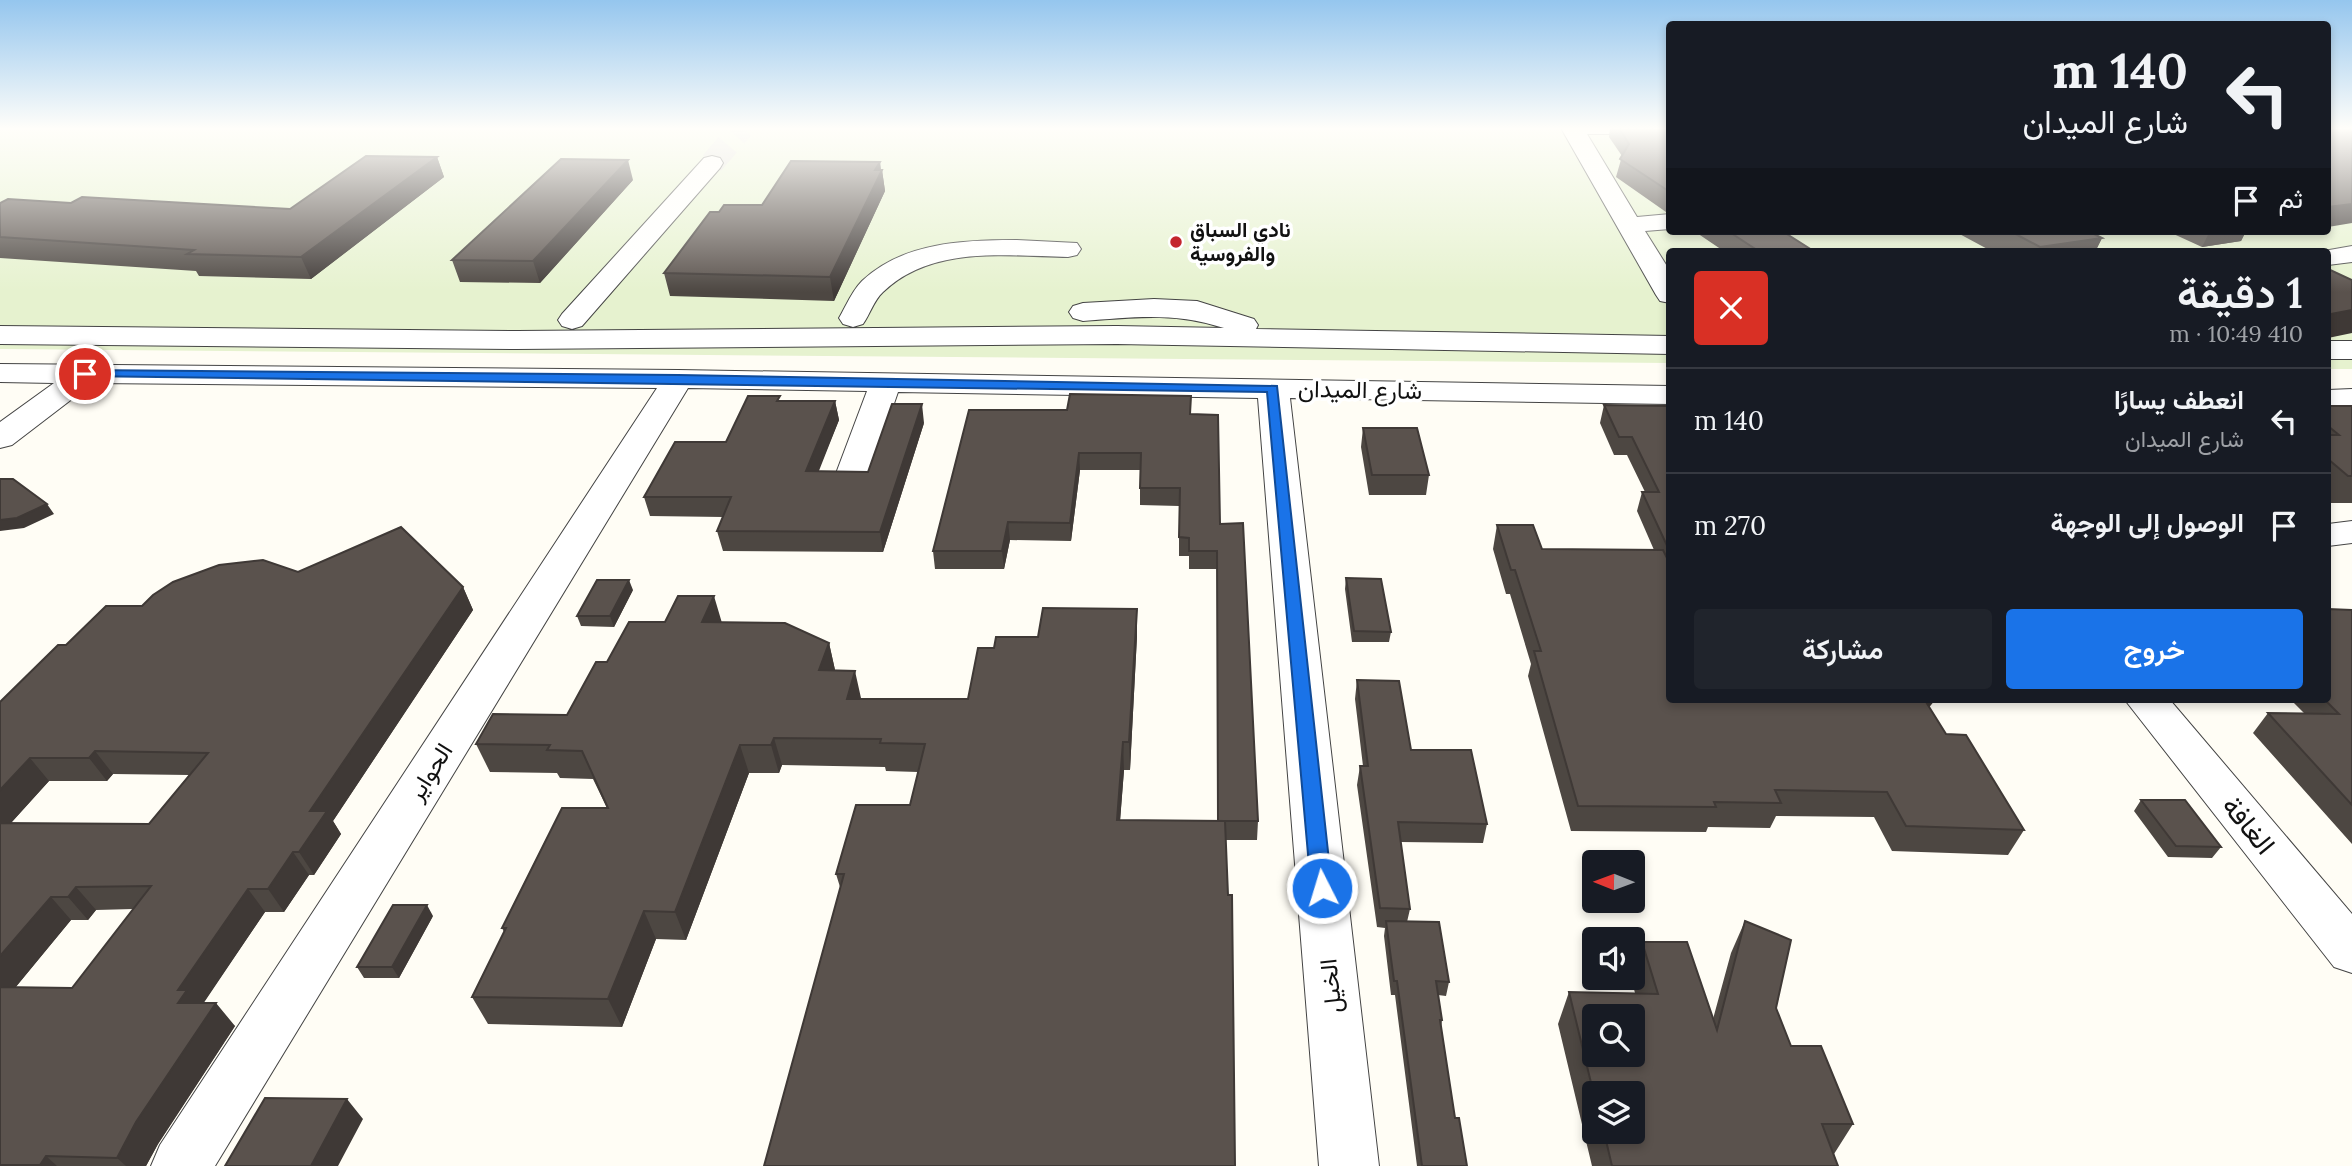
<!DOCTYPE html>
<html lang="ar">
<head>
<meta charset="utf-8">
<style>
	:root { --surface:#171b24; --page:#20242c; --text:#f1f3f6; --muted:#9ea1a6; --line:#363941; --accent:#1a73e8 }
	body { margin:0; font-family:Lora,Vazirmatn,serif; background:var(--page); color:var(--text); direction:rtl; height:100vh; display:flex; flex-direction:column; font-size:26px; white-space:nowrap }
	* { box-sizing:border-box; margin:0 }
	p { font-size:23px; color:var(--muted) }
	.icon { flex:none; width:38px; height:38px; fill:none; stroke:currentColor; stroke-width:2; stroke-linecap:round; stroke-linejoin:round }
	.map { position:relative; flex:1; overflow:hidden; direction:ltr }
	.sheet { position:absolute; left:1666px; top:248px; width:665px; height:455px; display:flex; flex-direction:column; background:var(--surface); border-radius:7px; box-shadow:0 4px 10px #0003; direction:rtl }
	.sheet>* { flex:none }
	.guide { position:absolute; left:1666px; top:21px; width:665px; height:214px; border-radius:7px; box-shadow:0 4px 10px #0003; direction:rtl; background:#171b24; color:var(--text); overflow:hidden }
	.needle { width:46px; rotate:271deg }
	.buttons { position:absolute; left:1582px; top:850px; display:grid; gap:14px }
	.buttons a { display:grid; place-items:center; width:63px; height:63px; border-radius:7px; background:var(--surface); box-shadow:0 4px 10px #0003; font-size:35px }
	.pin { position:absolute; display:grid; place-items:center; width:60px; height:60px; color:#fff; margin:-30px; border:4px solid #fff; border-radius:50%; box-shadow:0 2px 7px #0007 }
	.me { position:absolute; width:77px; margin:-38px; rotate:355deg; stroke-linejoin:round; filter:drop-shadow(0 0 5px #0008) }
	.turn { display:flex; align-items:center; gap:24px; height:147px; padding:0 28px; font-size:32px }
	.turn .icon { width:91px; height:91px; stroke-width:2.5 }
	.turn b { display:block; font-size:49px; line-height:60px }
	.then { display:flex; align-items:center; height:66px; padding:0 28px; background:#0003; gap:14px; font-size:26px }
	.round { display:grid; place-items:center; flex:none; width:74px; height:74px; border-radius:7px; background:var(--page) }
	.head { display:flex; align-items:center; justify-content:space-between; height:119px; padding:0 28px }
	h1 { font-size:42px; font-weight:600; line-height:52px }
	.cta { display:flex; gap:14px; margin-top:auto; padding:14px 28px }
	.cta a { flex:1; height:80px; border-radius:7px; background:var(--accent); color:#fff; font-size:28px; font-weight:600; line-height:80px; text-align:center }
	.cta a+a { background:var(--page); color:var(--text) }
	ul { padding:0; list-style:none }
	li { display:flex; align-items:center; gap:21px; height:105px; padding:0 28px; border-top:2px solid var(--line) }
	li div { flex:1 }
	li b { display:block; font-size:26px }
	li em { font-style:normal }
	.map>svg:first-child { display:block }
	.pitch { fill:#e6f2cf }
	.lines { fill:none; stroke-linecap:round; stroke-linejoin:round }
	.minor-tunnel { stroke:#dbdad3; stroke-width:24; stroke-dasharray:24 12; stroke-linecap:butt }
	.minor-casing { stroke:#444; stroke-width:2 }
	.minor { fill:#fff; fill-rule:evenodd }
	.wall { fill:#4d4742; fill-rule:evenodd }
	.shaded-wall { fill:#3f3936 }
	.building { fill:#5a524d; stroke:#3f3936; stroke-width:2; fill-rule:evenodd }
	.route { fill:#1a73e8; stroke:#114b97; stroke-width:2 }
	.poi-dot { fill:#c4262e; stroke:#fff; stroke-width:2.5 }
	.labels { text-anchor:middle; stroke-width:7; stroke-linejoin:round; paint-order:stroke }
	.far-poi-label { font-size:21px; font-weight:bold; fill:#111; stroke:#fff; text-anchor:start }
	.street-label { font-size:24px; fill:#111; stroke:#fff }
	.near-street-label { font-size:28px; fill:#111; stroke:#fff }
</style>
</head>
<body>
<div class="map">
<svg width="2352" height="1166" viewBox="0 0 2352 1166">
	<rect width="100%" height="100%" fill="#fffdf5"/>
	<!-- pitch -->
	<path class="pitch" d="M 0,128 L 1669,128 L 1670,231 L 2328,231 L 2328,128 L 2352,128 L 2352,369 L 2328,369 L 2328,252 L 1670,252 L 1669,363 L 0,349 Z"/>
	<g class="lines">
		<!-- minor-tunnel -->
		<path class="minor-tunnel" d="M 712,163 L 742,128"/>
		<defs>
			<path id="minor" d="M 1561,128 L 1670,128 L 1670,134 L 1587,134 L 1637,217 L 1670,214 L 1670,229 L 1645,231 L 1670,271 L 1670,303 L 1660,301 L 1656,295 Z
				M 712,156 L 720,158 L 723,163 L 720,168 L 582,326 L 572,329 L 562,326 L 558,320 L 562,314 L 704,158 Z
				M 1017,240 L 1077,243 L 1081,249 L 1077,255 L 1068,257 C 1005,256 932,245 883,292 C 874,300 870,314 863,324 L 853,327 L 843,324 L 839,318 C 846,306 852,291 862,281 C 903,242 964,240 1017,240 Z
				M 2352,246 L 2352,262 L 2328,265 L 2328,252 L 2318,252 Z
				M 1154,299 L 1197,301 L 1254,319 L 1258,325 L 1256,329 L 1670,336 L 1670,354 L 1117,344 L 517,349 L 0,344 L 0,326 L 517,331 L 1117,326 L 1224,328 C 1174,312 1135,317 1083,321 L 1073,318 L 1069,312 L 1073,306 L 1083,303 Z
				M 2328,341 L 2352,341 L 2352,359 L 2328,359 Z
				M 0,364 L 678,370 L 1670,386 L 1670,404 L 1290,398 L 1379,1166 L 1319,1166 L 1258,398 L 898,392 L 869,476 L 864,483 L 852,486 L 840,483 L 835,476 L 867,391 L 688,388 L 215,1166 L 151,1166 L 160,1145 L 657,388 L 93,383 L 12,445 L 0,448 L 0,422 L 54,383 L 0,382 Z
				M 2352,389 L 2352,409 L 2328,408 L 2328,390 Z
				M 2352,521 L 2352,543 L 2328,546 L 2328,524 Z
				M 2125,700 L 2170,700 L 2352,914 L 2352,973 L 2334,967 Z"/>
		</defs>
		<!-- minor casing -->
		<use href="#minor" class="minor-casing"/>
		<!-- minor -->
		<use href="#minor" class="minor"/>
	</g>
	<!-- wall -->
	<path class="wall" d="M 1610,128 L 1670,128 L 1670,212 L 1666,212 L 1616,177 L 1622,156 L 1609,137 Z
		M 437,157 L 444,177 L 311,279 L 199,276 L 196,271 L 0,258 L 0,203 L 71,203 L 290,209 Z
		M 880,162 L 881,170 L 882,170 L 885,191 L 834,301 L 670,296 L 664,273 L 719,212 L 762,205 Z
		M 633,180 L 540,283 L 460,282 L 452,260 Z
		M 1694,231 L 1782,231 L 1815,252 L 1725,252 Z
		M 1954,231 L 2088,231 L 2102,238 L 2095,252 L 1993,252 Z
		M 2167,231 L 2246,231 L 2241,241 L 2202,247 Z
		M 781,401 L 835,401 L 839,420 L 818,471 L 868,472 L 924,423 L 883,552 L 723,551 L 717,531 L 723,517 L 650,516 L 644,497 L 726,442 Z
		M 1604,405 L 1670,406 L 1670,700 L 1935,700 L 1929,707 L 1946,734 L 2024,830 L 2008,855 L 1892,851 L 1874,817 L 1776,816 L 1770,828 L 1708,827 L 1706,832 L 1571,831 L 1528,676 L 1531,664 L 1510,594 L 1506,594 L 1493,549 L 1497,525 L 1542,549 L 1654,550 L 1637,511 L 1642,492 L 1645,492 L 1627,455 L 1614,455 L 1600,423 Z
		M 2328,406 L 2352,406 L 2352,503 L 2329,503 L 2328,502 Z
		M 969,410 L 1190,414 L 1220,524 L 1258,821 L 1257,840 L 1226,840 L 840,887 L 836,874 L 910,805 L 918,772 L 886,771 L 885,767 L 782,765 L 779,773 L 749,773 L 686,940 L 656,939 L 622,1027 L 488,1024 L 472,997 L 504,932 L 502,928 L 607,808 L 593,779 L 560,778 L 557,773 L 490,772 L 476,744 L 567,715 L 607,662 L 722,622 L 829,643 L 835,670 L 861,699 L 968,699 L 994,648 L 1038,637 L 1137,609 L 1137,636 L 1130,770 L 1124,770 L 1120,820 L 1217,821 L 1217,569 L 1189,569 L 1189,556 L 1179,556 L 1179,506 L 1140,505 L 1140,470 L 1080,470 L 1071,541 L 1010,540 L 1004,569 L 935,569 L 933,551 Z
		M 1363,428 L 1429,475 L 1426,495 L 1369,495 L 1361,447 Z
		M 298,572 L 463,587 L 473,610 L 333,821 L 341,834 L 314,875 L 309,875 L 284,912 L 265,912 L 203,1003 L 235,1026 L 158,1144 L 146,1166 L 0,1166 L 0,702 L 66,645 L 142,606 ZM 113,774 L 189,775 L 149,824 L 11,823 L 49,781 L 107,781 ZM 133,909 L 72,988 L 15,988 L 71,920 L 88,920 L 96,910 Z
		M 1346,578 L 1391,632 L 1389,642 L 1352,642 L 1345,589 Z
		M 633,590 L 614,627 L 581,626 L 577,616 Z
		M 2352,610 L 2352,844 L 2253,733 L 2268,713 L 2304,713 L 2291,700 L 2328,700 Z
		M 1357,680 L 1411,750 L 1487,824 L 1483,843 L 1400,842 L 1410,909 L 1407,922 L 1449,982 L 1446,996 L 1438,995 L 1442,1020 L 1441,1027 L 1455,1118 L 1467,1166 L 1417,1166 L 1395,995 L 1391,995 L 1384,936 L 1385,928 L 1377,927 L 1357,785 L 1360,766 L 1363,766 L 1355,699 Z
		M 2141,800 L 2221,847 L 2212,858 L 2168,857 L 2134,811 Z
		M 433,916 L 399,978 L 364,978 L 357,967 Z
		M 1745,921 L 1776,1008 L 1791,1046 L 1853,1124 L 1834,1154 L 1838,1166 L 1592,1166 L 1558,1024 L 1569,992 L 1635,993 L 1631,978 L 1633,978 L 1633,965 L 1642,942 L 1713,1019 L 1731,953 ZM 1594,1094 L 1633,1132 L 1594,1132 Z"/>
	<!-- shaded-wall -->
	<path class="shaded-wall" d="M 437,157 L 444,177 L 311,279 L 301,257 Z
		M 628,160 L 633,180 L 540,283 L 533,261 Z
		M 880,162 L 881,173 L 882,170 L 885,191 L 834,301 L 830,277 Z
		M 2352,204 L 2352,223 L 2328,227 L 2328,207 Z
		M 2210,231 L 2246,231 L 2241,241 L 2202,247 Z
		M 2102,238 L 2095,252 L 2038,252 L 2040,247 Z
		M 2352,310 L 2352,333 L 2328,338 L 2328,320 L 2331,314 Z
		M 835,401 L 839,420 L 811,491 L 806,471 Z
		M 922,404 L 924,423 L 883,552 L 880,532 Z
		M 1079,453 L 1080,470 L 1071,541 L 1070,523 Z
		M 47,504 L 54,514 L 24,528 L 0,531 L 0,520 Z
		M 1008,522 L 1010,540 L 1004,569 L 1002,551 Z
		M 629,580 L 633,590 L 614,627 L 610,616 Z
		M 463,587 L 473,610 L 333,821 L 341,834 L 314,875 L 299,852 L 310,811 Z
		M 714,596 L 722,623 L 702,622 Z
		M 1137,609 L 1137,636 L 1130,770 L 1129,742 Z
		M 829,643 L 835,670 L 819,670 Z
		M 855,671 L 861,698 L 853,727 L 847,699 Z
		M 1928,700 L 1935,700 L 1913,727 Z
		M 774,738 L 782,765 L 779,773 L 771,745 Z
		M 1123,742 L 1124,770 L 1118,848 L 1117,820 Z
		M 740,745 L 749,773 L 686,940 L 675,912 Z
		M 95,751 L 113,774 L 107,781 L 89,758 Z
		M 30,758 L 49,781 L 0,835 L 0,790 Z
		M 293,852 L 309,875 L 284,912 L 268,889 Z
		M 76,887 L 96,910 L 88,920 L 68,897 Z
		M 248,889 L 265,912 L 201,1007 L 178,1003 L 178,990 Z
		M 51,897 L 71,920 L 0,1006 L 0,956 Z
		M 427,905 L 433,916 L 399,978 L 392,967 Z
		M 644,911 L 656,939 L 622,1027 L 608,999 Z
		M 216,1003 L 235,1026 L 158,1144 L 146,1166 L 126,1166 L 117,1158 L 136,1122 Z
		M 347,1099 L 363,1119 L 338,1166 L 311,1166 Z
		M 46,1156 L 57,1166 L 41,1166 L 40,1165 Z"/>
	<!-- building -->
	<path class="building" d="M 1619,128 L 1670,128 L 1670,192 L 1620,159 L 1629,144 Z
		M 2328,128 L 2352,128 L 2352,204 L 2328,207 Z
		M 366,156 L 437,157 L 301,257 L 187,254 L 194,250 L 0,237 L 0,203 L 8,199 L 71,203 L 82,197 L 290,209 Z
		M 561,159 L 628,160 L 533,261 L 452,260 Z
		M 791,161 L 880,162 L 875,170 L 882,170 L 830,277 L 664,273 L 710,212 L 719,212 L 724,205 L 762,205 Z
		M 1728,231 L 1782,231 L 1815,252 L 1760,252 Z
		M 2010,231 L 2088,231 L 2102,238 L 2040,247 Z
		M 2328,269 L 2352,280 L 2352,310 L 2331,314 L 2328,312 Z
		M 1070,394 L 1191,396 L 1190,414 L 1218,415 L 1220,524 L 1243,523 L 1258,821 L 1218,821 L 1217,551 L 1189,551 L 1189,538 L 1179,537 L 1180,488 L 1140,488 L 1141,453 L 1079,453 L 1070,523 L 1008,522 L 1002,551 L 933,551 L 969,410 L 1067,410 Z
		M 748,396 L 780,396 L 777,401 L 835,401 L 806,471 L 868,472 L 892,404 L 922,404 L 880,532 L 717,531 L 731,497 L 644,497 L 675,442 L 726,442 Z
		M 1604,405 L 1670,406 L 1670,552 L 1642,492 L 1659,492 L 1632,437 L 1619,437 Z
		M 2328,406 L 2352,406 L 2352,476 L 2348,476 L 2328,459 L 2328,435 L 2339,435 L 2328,426 Z
		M 1363,428 L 1417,428 L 1429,475 L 1372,475 Z
		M 0,479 L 13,479 L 47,504 L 17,518 L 0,520 Z
		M 1497,525 L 1533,525 L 1542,549 L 1663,550 L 1670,564 L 1670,700 L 1928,700 L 1926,702 L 1946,734 L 1966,735 L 2024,830 L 1906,826 L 1887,792 L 1775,790 L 1781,803 L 1714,802 L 1716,807 L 1578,806 L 1534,651 L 1541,651 L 1515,570 L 1511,570 Z
		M 401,527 L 463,587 L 310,811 L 327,811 L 299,852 L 293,852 L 268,889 L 248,889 L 178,990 L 187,990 L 178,1003 L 216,1003 L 136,1122 L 117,1158 L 46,1156 L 40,1165 L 0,1165 L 0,987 L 72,988 L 151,886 L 76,887 L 68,897 L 51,897 L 0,956 L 0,823 L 149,824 L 208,753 L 95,751 L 89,758 L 30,758 L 0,790 L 0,702 L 58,645 L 66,645 L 106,606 L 142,606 L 153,595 L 173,582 L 219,565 L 263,560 L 298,572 Z
		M 1346,578 L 1381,579 L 1391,632 L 1354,631 Z
		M 597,580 L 629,580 L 610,616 L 577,616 Z
		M 678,596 L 714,596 L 702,622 L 785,623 L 829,643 L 819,670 L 855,671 L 847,699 L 968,699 L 978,648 L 994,648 L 996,637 L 1038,637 L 1043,608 L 1137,609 L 1129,742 L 1123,742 L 1117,820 L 1225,821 L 1228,895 L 1232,895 L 1235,1166 L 764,1166 L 844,874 L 836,874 L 856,805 L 910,805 L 925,744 L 880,743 L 881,739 L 774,738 L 771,745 L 740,745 L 675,912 L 644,911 L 608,999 L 472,997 L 506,928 L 502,928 L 562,808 L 608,808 L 582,751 L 547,750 L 550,745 L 476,744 L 493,714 L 567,715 L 596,662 L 607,662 L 629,622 L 665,622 Z
		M 2328,609 L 2352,610 L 2352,805 L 2268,713 L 2339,714 L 2325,700 L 2328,700 Z
		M 1357,680 L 1399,681 L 1411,750 L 1471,750 L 1487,824 L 1398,822 L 1410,909 L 1380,908 L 1360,766 L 1368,766 Z
		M 2141,800 L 2185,800 L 2221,847 L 2176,846 Z
		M 393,905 L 427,905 L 392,967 L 357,967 Z
		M 1386,921 L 1439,922 L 1449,982 L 1436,981 L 1442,1020 L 1440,1020 L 1455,1118 L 1459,1118 L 1467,1166 L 1422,1166 L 1397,981 L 1394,981 Z
		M 1745,921 L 1791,940 L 1776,1008 L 1791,1046 L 1821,1046 L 1853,1124 L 1822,1124 L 1838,1166 L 1612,1166 L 1604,1132 L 1633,1132 L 1633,1094 L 1594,1095 L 1569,992 L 1658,994 L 1642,942 L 1687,942 L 1717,1030 ZM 1594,1017 L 1633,1017 L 1633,1055 L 1594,1055 Z
		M 265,1098 L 347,1099 L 311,1166 L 225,1166 Z"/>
	<!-- sky -->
	<linearGradient id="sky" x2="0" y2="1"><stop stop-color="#95c6ee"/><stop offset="0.44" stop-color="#fffefa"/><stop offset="1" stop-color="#fffefa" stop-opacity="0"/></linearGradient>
	<rect width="2352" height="292" fill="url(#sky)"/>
	<!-- route -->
	<path class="route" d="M 85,370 L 678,375 L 1277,386 L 1332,888 L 1329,894 L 1322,897 L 1314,894 L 1311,888 L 1267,392 L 80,376 L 78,374 Z"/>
	<!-- markers -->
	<circle class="poi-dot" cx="1176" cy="242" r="7"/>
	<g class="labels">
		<!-- far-poi labels -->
		<g class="far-poi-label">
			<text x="1190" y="237">نادي السباق<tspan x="1190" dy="24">والفروسية</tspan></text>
		</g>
		<!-- street labels -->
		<g class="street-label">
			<text transform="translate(1360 390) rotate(1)" y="8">شارع الميدان</text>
			<text transform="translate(430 772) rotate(-58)" y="8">الحواير</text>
			<text transform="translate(1331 986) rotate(-96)" y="8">الخيل</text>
		</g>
		<!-- near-street labels -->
		<g class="near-street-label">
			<text transform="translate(2249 825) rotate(51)" y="10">الغافة</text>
		</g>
	</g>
</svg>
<div class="buttons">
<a><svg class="needle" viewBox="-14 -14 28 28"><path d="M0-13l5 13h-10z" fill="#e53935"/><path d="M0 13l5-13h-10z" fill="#9ea1a6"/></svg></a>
<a><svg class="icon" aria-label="sound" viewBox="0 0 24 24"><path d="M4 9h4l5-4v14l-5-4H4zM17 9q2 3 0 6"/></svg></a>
<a><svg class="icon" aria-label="search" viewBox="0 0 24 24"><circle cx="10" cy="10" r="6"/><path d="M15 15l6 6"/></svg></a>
<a><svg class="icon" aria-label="layers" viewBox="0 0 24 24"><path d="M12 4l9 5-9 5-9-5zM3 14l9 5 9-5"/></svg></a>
</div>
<div class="pin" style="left:85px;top:374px;background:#d93025"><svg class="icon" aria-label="arrive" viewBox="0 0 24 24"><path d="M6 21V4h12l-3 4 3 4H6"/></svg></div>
<svg class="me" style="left:1322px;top:888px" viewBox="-20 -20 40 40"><circle r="17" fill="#1a73e8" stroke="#fff" stroke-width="3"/><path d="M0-11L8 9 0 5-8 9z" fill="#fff"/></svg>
<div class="guide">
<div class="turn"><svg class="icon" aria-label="left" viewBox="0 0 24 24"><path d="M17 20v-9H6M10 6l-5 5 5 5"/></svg><div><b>140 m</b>شارع الميدان</div></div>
<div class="then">ثم<svg class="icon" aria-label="arrive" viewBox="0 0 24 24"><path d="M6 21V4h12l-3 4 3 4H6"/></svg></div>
</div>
<section class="sheet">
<div class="head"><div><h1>1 دقيقة</h1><p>410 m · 10:49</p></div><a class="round" style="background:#d93025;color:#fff"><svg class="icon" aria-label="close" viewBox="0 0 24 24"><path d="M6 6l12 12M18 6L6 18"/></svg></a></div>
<ul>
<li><svg class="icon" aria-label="left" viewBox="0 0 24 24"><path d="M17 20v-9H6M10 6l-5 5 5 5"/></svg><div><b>انعطف يسارًا</b><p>شارع الميدان</p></div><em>140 m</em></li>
<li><svg class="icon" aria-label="arrive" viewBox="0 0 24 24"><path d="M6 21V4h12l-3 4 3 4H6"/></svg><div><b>الوصول إلى الوجهة</b></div><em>270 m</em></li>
</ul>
<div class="cta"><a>خروج</a><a>مشاركة</a></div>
</section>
</div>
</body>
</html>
